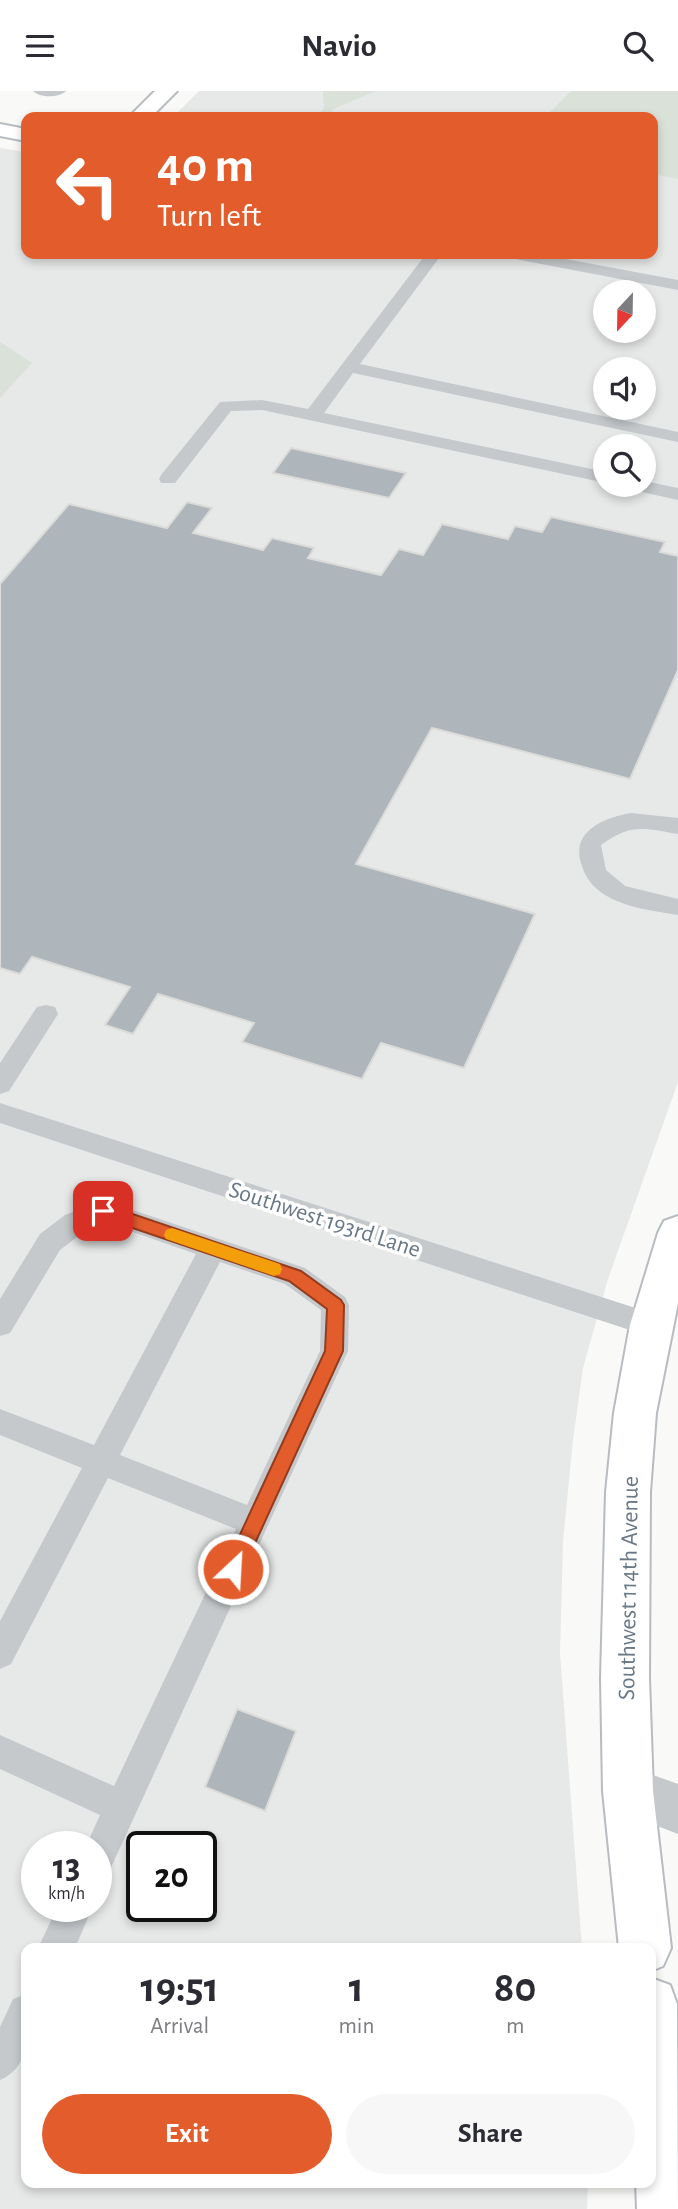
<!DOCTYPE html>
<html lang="en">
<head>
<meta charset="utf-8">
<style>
	:root { --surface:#fff; --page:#f7f7f7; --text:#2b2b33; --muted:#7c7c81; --accent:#e35d2c }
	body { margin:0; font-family:"Alegreya Sans",sans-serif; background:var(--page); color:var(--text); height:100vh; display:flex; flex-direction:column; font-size:26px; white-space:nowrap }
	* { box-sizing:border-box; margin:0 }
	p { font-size:23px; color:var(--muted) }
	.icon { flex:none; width:38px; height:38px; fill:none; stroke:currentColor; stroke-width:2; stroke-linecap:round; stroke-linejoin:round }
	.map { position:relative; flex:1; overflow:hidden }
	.drawer { position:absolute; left:21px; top:1852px; width:635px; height:245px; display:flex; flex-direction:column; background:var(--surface); border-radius:14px; box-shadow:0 4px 10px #0003 }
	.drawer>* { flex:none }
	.top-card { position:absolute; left:21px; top:21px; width:637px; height:147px; border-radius:14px; box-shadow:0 4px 10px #0003; background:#e35d2c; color:#fff; overflow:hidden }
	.needle { width:46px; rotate:202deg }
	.tools { position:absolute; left:593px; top:189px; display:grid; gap:14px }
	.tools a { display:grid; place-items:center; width:63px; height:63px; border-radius:50%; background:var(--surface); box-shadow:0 4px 10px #0003; font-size:35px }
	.speed { position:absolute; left:21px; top:1740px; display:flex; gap:14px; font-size:35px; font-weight:700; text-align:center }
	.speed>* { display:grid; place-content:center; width:91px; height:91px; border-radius:50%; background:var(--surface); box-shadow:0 4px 10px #0003; line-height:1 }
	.speed small { font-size:18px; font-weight:400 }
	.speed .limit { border:4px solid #111; border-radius:10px; background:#fff; color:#111 }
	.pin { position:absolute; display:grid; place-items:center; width:60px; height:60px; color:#fff; margin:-30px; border-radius:14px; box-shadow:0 4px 10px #0006 }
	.me { position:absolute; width:77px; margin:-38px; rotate:25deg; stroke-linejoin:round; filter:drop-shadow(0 0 5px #0008) }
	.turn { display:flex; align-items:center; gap:24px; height:147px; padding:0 21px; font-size:32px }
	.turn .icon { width:91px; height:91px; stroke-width:2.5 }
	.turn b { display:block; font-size:49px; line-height:60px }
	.eta { display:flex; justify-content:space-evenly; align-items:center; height:119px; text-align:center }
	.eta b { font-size:42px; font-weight:700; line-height:49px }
	.action { display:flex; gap:14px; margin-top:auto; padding:14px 21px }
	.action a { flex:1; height:80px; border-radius:42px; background:var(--accent); color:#fff; font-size:28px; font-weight:700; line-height:80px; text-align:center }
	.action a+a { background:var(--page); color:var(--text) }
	header { display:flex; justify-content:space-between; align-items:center; height:91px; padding:0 21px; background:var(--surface); font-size:32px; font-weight:700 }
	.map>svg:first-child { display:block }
	.built { fill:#e7e8e8; fill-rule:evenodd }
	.green { fill:#dae1d8 }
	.building { fill:#aeb5bb; stroke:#dbdbd9; stroke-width:2 }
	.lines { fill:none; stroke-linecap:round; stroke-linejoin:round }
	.secondary-casing { stroke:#b7bcc1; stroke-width:4 }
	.lane { fill:#c5c9cc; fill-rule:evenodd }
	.street { fill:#c5c9cc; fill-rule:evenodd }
	.secondary { fill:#fff; fill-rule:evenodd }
	.route { fill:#e35d2c; stroke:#943c1d; stroke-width:2 }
	.slow { fill:#f59e0b }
	.labels { text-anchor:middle; stroke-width:7; stroke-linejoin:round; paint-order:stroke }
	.street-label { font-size:24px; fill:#687887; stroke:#fff }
</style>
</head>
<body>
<header><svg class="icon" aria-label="menu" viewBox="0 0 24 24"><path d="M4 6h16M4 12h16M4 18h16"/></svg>Navio<svg class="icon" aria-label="search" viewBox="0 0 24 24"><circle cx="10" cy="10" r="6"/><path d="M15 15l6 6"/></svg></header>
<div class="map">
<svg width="678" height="2118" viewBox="0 0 678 2118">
	<rect width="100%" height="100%" fill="#f9f9f7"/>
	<!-- built -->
	<path class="built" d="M 199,0 L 678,0 L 678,991 L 608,1188 L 583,1277 L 573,1349 L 563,1450 L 560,1562 L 582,1857 L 26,1857 L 26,2091 L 588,2091 L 587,2118 L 0,2118 L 0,57 L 26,61 L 26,163 L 653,163 L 653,26 L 173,26 ZM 606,201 L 644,201 L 644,240 L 606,240 ZM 606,278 L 644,278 L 644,317 L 606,317 ZM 606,355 L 644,355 L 644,394 L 606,394 ZM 37,1755 L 96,1755 L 96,1815 L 37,1815 ZM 142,1755 L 201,1755 L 201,1815 L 142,1815 Z"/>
	<!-- green -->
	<path class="green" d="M 323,0 L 376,0 L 331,19 L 333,21 L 328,26 L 317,23 L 324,18 Z
		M 571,0 L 678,0 L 678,88 L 653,83 L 653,26 L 545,26 Z
		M 0,251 L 32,272 L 0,307 Z"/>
	<!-- building -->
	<path class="building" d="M 291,357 L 406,382 L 389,407 L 273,382 Z
		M 187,411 L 212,417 L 193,442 L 263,459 L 272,447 L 314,457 L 308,467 L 381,484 L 399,458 L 423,464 L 442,433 L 508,448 L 515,435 L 542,441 L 551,426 L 665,451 L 660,461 L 678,465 L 678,579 L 630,688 L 432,637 L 356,773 L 535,823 L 464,977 L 381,952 L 362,988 L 242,951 L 254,932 L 158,903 L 133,943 L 105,934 L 130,896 L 32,866 L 20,883 L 0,877 L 0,493 L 69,413 L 167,437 Z
		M 237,1618 L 296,1640 L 265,1720 L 205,1696 Z"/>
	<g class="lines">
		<defs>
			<path id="secondary" d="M 155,0 L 177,0 L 151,26 L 129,26 Z
				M 0,33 L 26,38 L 26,50 L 0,45 Z
				M 678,1125 L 678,1212 L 656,1322 L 650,1401 L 649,1587 L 653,1700 L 671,1857 L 663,1875 L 651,1880 L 651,1857 L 619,1857 L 603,1700 L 601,1587 L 606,1401 L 614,1322 L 630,1234 L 658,1142 L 664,1130 Z
				M 651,1887 L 670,1894 L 677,1913 L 678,2118 L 637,2118 L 636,2091 L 651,2091 Z"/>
		</defs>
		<!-- secondary casing -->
		<use href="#secondary" class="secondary-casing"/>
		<!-- lane -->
		<path class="lane" d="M 33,0 L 66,0 C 59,7 40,7 33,0 Z
			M 426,163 L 442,163 L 360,273 L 678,341 L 678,351 L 353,282 L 324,322 L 606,381 L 606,392 L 262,319 L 231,320 L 175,392 L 161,392 L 159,388 L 161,384 L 220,311 L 262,309 L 308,318 Z
			M 507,163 L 539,163 L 678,189 L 678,199 L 515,168 Z
			M 644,390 L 678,397 L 678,409 L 628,398 L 626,394 L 644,394 Z
			M 631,722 L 678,727 L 678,743 C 645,737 630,732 601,754 L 606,779 L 625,795 L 678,808 L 678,824 C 654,820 626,817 605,804 C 594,797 586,788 582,775 C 569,741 603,727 631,722 Z
			M 46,914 L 55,916 L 58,923 L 9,1000 L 0,1003 L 0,972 L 37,916 Z
			M 0,1012 L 651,1222 L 661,1225 L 665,1234 L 661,1243 L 651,1246 L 0,1032 Z
			M 103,1109 L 305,1177 L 345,1206 L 349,1214 L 348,1260 L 108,1783 L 96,1788 L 96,1755 L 86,1755 L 100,1724 L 0,1678 L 0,1644 L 114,1695 L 236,1438 L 108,1387 L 11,1573 L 0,1578 L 0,1530 L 82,1377 L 0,1344 L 0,1318 L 94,1354 L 196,1163 L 104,1131 L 85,1140 L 60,1159 L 10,1242 L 0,1245 L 0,1208 L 40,1143 L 65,1124 ZM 220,1171 L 285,1193 L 321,1219 L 320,1260 L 247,1414 L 120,1364 Z
			M 58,1815 L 93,1815 L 75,1857 L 38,1857 Z
			M 26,1903 C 27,1934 34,1975 0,1989 L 0,1936 L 13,1908 Z"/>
		<!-- street -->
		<path class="street" d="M 628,1675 L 678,1693 L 678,1743 L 611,1717 L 603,1700 L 611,1683 Z"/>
		<!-- secondary -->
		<use href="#secondary" class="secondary"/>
	</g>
	<!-- route -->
	<path class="route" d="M 103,1113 L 301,1180 L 341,1209 L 344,1214 L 343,1260 L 240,1485 L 233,1487 L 226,1485 L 224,1478 L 325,1260 L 327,1218 L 289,1190 L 97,1125 L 95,1120 L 97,1115 Z"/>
	<!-- slow -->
	<path class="slow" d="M 172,1137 L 280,1173 L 282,1178 L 280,1183 L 274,1185 L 166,1148 L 164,1144 L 166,1139 Z"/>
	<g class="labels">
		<!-- street labels -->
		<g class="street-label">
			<text transform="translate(325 1128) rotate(18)" y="8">Southwest 193rd Lane</text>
			<text transform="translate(628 1497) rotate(-89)" y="8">Southwest 114th Avenue</text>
		</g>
	</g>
</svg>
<div class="tools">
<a><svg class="needle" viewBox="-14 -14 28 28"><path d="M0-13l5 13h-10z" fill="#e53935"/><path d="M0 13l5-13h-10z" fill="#7c7c81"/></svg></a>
<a><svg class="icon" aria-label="sound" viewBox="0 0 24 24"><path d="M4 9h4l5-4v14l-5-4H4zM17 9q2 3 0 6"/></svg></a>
<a><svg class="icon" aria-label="search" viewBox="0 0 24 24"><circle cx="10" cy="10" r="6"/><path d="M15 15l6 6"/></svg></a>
</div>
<div class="speed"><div>13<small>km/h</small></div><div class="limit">20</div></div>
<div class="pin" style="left:103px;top:1120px;background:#d93025"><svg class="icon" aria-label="arrive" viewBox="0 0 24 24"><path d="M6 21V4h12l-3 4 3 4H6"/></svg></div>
<svg class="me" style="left:233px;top:1478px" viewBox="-20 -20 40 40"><circle r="17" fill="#e35d2c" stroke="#fff" stroke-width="3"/><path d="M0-11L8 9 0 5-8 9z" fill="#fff"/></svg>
<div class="top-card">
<div class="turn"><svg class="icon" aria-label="left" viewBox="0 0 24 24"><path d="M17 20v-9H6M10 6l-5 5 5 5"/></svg><div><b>40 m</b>Turn left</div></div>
</div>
<section class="drawer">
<div class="eta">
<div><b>19:51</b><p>Arrival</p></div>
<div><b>1</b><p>min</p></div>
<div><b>80</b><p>m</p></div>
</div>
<div class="action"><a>Exit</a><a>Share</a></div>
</section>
</div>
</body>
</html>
